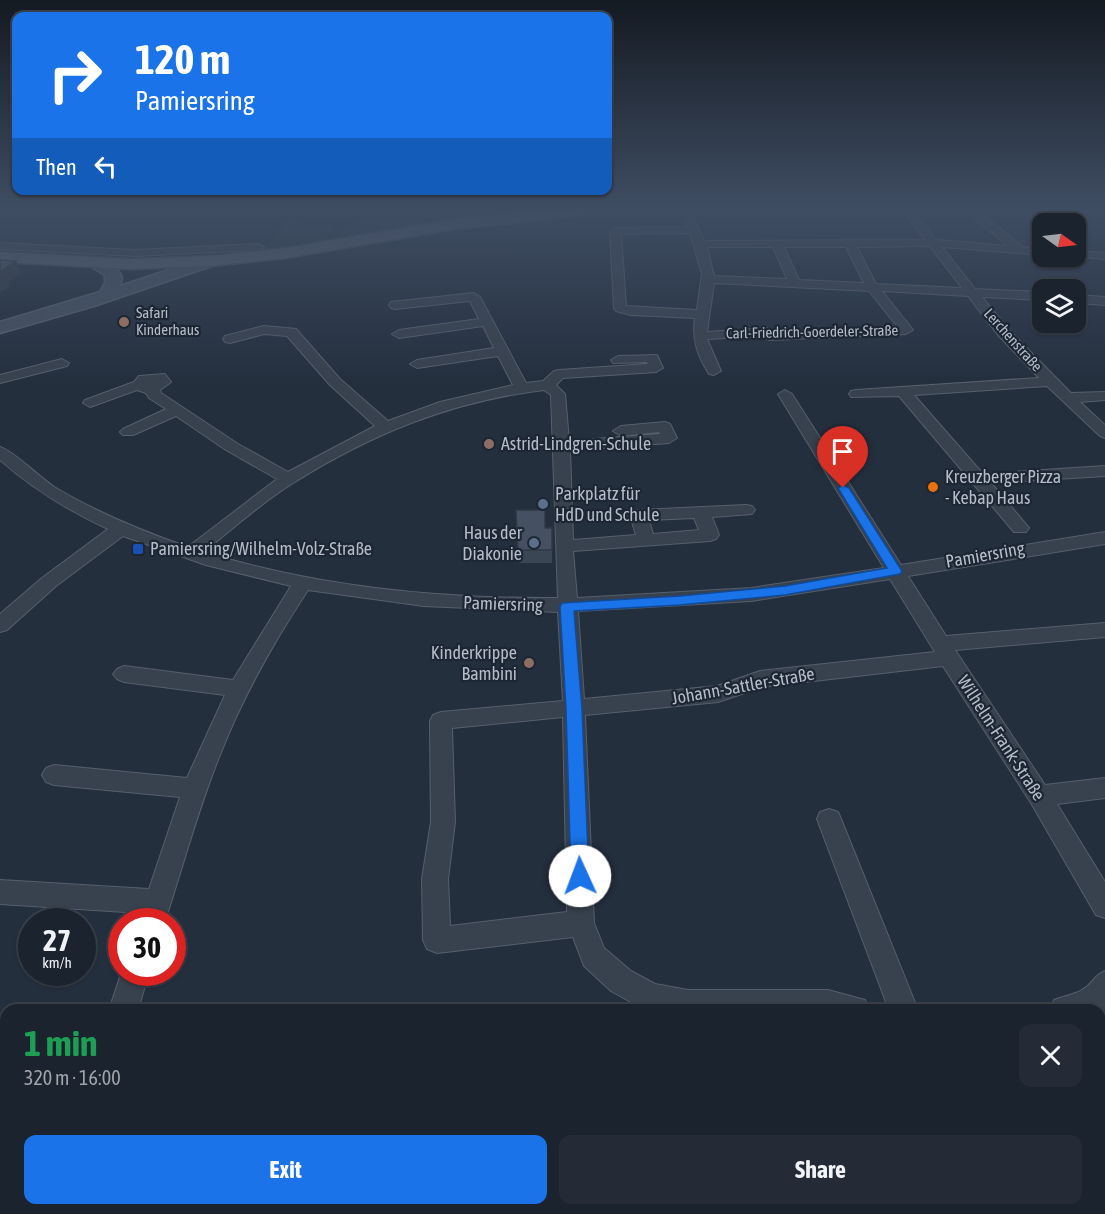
<!DOCTYPE html>
<html lang="en">
<head>
<meta charset="utf-8">
<style>
	:root { --surface:#1b232e; --page:#242b36; --text:#f1f3f6; --muted:#a0a4aa; --line:#39404a; --accent:#1a73e8 }
	body { margin:0; font-family:"Asap Condensed",sans-serif; background:var(--page); color:var(--text); height:100vh; display:flex; flex-direction:column; font-size:22px; white-space:nowrap }
	* { box-sizing:border-box; margin:0 }
	p { font-size:20px; color:var(--muted) }
	.icon { flex:none; width:33px; height:33px; fill:none; stroke:currentColor; stroke-width:2; stroke-linecap:round; stroke-linejoin:round }
	.map { position:relative; flex:1; overflow:hidden }
	.panel { position:absolute; left:0px; top:1004px; width:1106px; height:212px; display:flex; flex-direction:column; background:var(--surface); border-radius:18px 18px 0 0; box-shadow:0 2px 4px #0004,0 0 0 2px var(--line) }
	.panel>* { flex:none }
	.banner { position:absolute; left:12px; top:12px; width:600px; height:183px; border-radius:12px; box-shadow:0 2px 4px #0004,0 0 0 2px var(--line); background:#1a73e8; color:#fff; overflow:hidden }
	.needle { width:39px; rotate:104deg }
	.buttons { position:absolute; left:1032px; top:213px; display:grid; gap:12px }
	.buttons a { display:grid; place-items:center; width:54px; height:54px; border-radius:12px; background:var(--surface); box-shadow:0 2px 4px #0004,0 0 0 2px var(--line); font-size:30px }
	.speed { position:absolute; left:18px; top:908px; display:flex; gap:12px; font-size:30px; font-weight:700; text-align:center }
	.speed>* { display:grid; place-content:center; width:78px; height:78px; border-radius:50%; background:var(--surface); box-shadow:0 2px 4px #0004,0 0 0 2px var(--line); line-height:1 }
	.speed small { font-size:15px; font-weight:400 }
	.speed .limit { border:9px solid #d22; background:#fff; color:#111 }
	.pin { position:absolute; display:grid; place-items:center; width:51px; height:51px; color:#fff; margin:-62px -26px; border-radius:50% 50% 50% 0; rotate:-45deg; box-shadow:0 0 6px #0007 }
	.pin .icon { rotate:45deg }
	.me { position:absolute; width:66px; margin:-33px; rotate:358deg; stroke-linejoin:round; filter:drop-shadow(0 0 4px #0008) }
	.turn { display:flex; align-items:center; gap:21px; height:126px; padding:0 24px; font-size:27px }
	.turn .icon { width:78px; height:78px; stroke-width:2.5 }
	.turn b { display:block; font-size:42px; line-height:51px }
	.then { display:flex; align-items:center; height:57px; padding:0 24px; background:#0003; gap:12px; font-size:22px }
	.round { display:grid; place-items:center; flex:none; width:63px; height:63px; border-radius:12px; background:var(--page) }
	.overview { display:flex; align-items:center; justify-content:space-between; height:102px; padding:0 24px }
	h1 { font-size:36px; font-weight:700; line-height:45px; color:#1e9e55 }
	.button { display:flex; gap:12px; margin-top:auto; padding:12px 24px }
	.button a { flex:1; height:69px; border-radius:12px; background:var(--accent); color:#fff; font-size:24px; font-weight:700; line-height:69px; text-align:center }
	.button a+a { background:var(--page); color:var(--text) }
	.map>svg:first-child { display:block }
	.green { fill:#263c3f }
	.lines { fill:none; stroke-linecap:round; stroke-linejoin:round }
	.minor-casing { stroke:#565f6c; stroke-width:2 }
	.secondary-casing { stroke:#565f6c; stroke-width:3 }
	.primary-casing { stroke:#414a57; stroke-width:3 }
	.minor { fill:#38414e; fill-rule:evenodd }
	.secondary { fill:#465061; fill-rule:evenodd }
	.primary { fill:#56606e; fill-rule:evenodd }
	.wall { fill:#3b4654 }
	.shaded-wall { fill:#303945 }
	.building { fill:#455162; stroke:#303945; stroke-width:1.5 }
	.route { fill:#1a73e8; stroke:#114b97; stroke-width:1.5 }
	.education-dot { fill:#8d6e63; stroke:#1d2633; stroke-width:2 }
	.food-dot { fill:#e8710a; stroke:#1d2633; stroke-width:2 }
	.service-dot { fill:#5c6f8a; stroke:#1d2633; stroke-width:2 }
	.transit-dot { fill:#1a4fb4; stroke:#1d2633; stroke-width:2 }
	.labels { text-anchor:middle; stroke-width:4.5; stroke-linejoin:round; paint-order:stroke }
	.far-poi-label { font-size:15px; fill:#b4bcc9; stroke:#1d2633; text-anchor:start }
	.far-street-label { font-size:15px; fill:#b4bcc9; stroke:#1d2633 }
	.poi-label { font-size:18px; fill:#b4bcc9; stroke:#1d2633; text-anchor:start }
	.street-label { font-size:18px; fill:#b4bcc9; stroke:#1d2633 }
</style>
</head>
<body>
<div class="map">
<svg width="1105" height="1214" viewBox="0 0 1105 1214">
	<rect width="100%" height="100%" fill="#242f3e"/>
	<!-- green -->
	<path class="green" d="M 379,210 L 452,210 L 447,224 L 260,253 L 290,218 L 304,219 L 301,224 L 334,226 L 326,240 Z"/>
	<g class="lines">
		<defs>
			<path id="minor" d="M 680,210 L 690,210 L 704,241 L 925,240 L 902,210 L 912,210 L 936,240 L 1008,246 L 965,210 L 976,210 L 1023,247 L 1042,249 L 1042,255 L 942,247 L 975,289 L 1042,292 L 1042,300 L 982,297 L 1008,329 L 1071,393 L 1105,392 L 1105,400 L 1080,402 L 1105,425 L 1105,438 L 1100,436 L 1047,386 L 914,395 L 983,474 L 1105,466 L 1105,476 L 991,483 L 1029,528 L 1026,532 L 1014,532 L 899,396 L 851,397 L 849,394 L 851,391 L 856,390 L 1039,378 L 998,335 L 968,296 L 882,291 L 913,330 L 906,334 L 769,340 L 763,336 L 707,339 L 721,371 L 714,375 L 709,374 C 697,355 692,339 695,318 L 631,315 L 616,311 L 614,308 L 610,231 L 615,228 L 688,227 ZM 690,233 L 702,274 L 697,310 L 626,306 L 621,234 ZM 930,246 L 962,288 L 876,284 L 857,247 ZM 707,247 L 773,247 L 787,279 L 714,276 ZM 784,247 L 846,247 L 864,283 L 799,280 ZM 714,283 L 869,291 L 897,326 L 773,332 L 767,328 L 707,332 Z
				M 0,243 L 135,250 L 258,244 L 264,247 L 258,250 L 135,256 L 0,249 Z
				M 1076,251 L 1105,253 L 1105,259 L 1072,256 L 1076,256 Z
				M 474,293 L 480,297 L 526,383 L 543,381 L 554,371 L 559,370 L 648,364 L 647,362 L 613,363 L 611,360 L 618,356 L 657,355 L 663,368 L 656,372 L 563,378 L 556,385 L 565,394 L 569,441 L 660,434 L 659,432 L 621,436 L 613,431 L 621,426 L 665,422 L 670,424 L 677,438 L 669,443 L 570,450 L 573,540 L 636,535 L 630,515 L 633,511 L 639,510 L 746,505 L 752,506 L 755,510 L 752,514 L 712,517 L 719,535 L 716,539 L 710,541 L 573,551 L 577,598 L 751,588 L 884,568 L 778,394 L 785,390 L 792,394 L 901,565 L 1105,532 L 1105,544 L 908,576 L 946,636 L 1105,623 L 1105,637 L 955,650 L 1045,785 L 1105,778 L 1105,798 L 1057,804 L 1105,882 L 1105,918 L 1096,915 L 1031,803 L 943,666 L 762,687 L 718,702 L 585,715 L 594,923 L 604,948 L 631,971 L 655,984 L 688,990 L 828,990 L 865,1000 L 869,1010 L 645,1010 L 611,991 L 584,966 L 573,937 L 437,953 L 427,949 L 423,940 L 422,879 L 431,822 L 430,721 L 433,715 L 441,712 L 563,701 L 558,612 L 424,606 L 308,590 C 273,643 243,696 220,755 C 198,809 183,866 165,921 L 139,921 L 141,913 L 0,904 L 0,880 L 149,889 L 180,797 L 54,785 L 46,782 L 42,775 L 46,768 L 54,765 L 187,778 L 225,695 L 124,682 L 117,679 L 113,674 L 117,669 L 124,666 L 233,680 L 291,586 L 206,565 L 123,536 L 56,586 L 7,630 L 0,632 L 0,614 L 42,578 L 108,529 C 69,511 33,489 0,460 L 0,447 C 14,451 41,479 56,488 C 98,513 142,531 188,547 L 277,479 L 226,450 L 176,416 L 133,435 L 123,435 L 120,432 L 123,429 L 166,409 L 149,398 L 146,393 L 137,390 L 90,407 L 83,403 L 85,400 L 134,382 L 139,376 L 165,374 L 171,382 L 160,390 L 161,393 L 238,444 L 288,472 L 375,426 L 330,385 L 287,336 L 264,334 L 230,343 L 225,342 L 223,339 L 225,336 L 264,326 L 296,329 L 340,379 L 388,421 L 440,402 L 513,385 L 498,356 L 417,368 L 410,364 L 417,360 L 494,348 L 483,326 L 399,338 L 392,334 L 399,330 L 479,319 L 470,301 L 395,309 L 391,308 L 389,305 L 391,302 ZM 544,390 L 551,395 L 558,598 C 439,599 318,587 204,552 C 232,529 260,504 290,485 C 369,435 451,401 544,390 ZM 694,518 L 699,530 L 653,534 L 649,520 ZM 890,579 L 935,652 L 760,671 L 717,686 L 584,699 L 578,611 L 751,601 ZM 563,717 L 567,912 L 450,926 L 448,879 L 455,822 L 452,728 Z
				M 1076,295 L 1105,297 L 1105,305 L 1076,303 Z
				M 62,359 L 69,363 L 67,366 L 0,383 L 0,375 Z
				M 829,809 L 838,812 L 841,819 L 918,1010 L 889,1010 L 817,819 L 820,812 Z
				M 122,971 L 149,972 L 138,1010 L 109,1010 Z
				M 1105,971 L 1105,1045 L 1100,1042 L 1100,1010 L 1050,1010 L 1054,1000 C 1063,996 1074,995 1082,990 C 1093,984 1093,976 1105,971 Z
				M 6,1036 L 6,1066 L 0,1067 L 0,1037 Z
				M 911,1209 L 945,1209 L 946,1214 L 912,1214 Z"/>
			<path id="secondary" d="M 211,256 L 219,261 L 217,264 L 94,306 L 0,333 L 0,322 L 100,292 L 105,283 L 105,275 L 85,263 L 87,260 C 101,256 118,265 122,278 L 120,286 Z"/>
			<path id="primary" d="M 542,210 L 595,210 L 587,215 L 456,229 L 286,258 L 211,266 L 131,269 L 0,262 L 0,252 L 131,259 L 211,256 L 286,248 L 456,219 Z"/>
		</defs>
		<!-- minor casing -->
		<use href="#minor" class="minor-casing"/>
		<!-- secondary casing -->
		<use href="#secondary" class="secondary-casing"/>
		<!-- primary casing -->
		<use href="#primary" class="primary-casing"/>
		<!-- minor -->
		<use href="#minor" class="minor"/>
		<!-- secondary -->
		<use href="#secondary" class="secondary"/>
		<!-- primary -->
		<use href="#primary" class="primary"/>
	</g>
	<!-- wall -->
	<path class="wall" d="M 516,510 L 545,528 L 552,550 L 552,563 L 519,563 Z"/>
	<!-- shaded-wall -->
	<path class="shaded-wall" d="M 16,261 L 21,273 L 9,282 L 10,286 L 0,293 L 0,272 Z"/>
	<!-- building -->
	<path class="building" d="M 0,260 L 16,261 L 0,272 Z
		M 516,510 L 545,510 L 545,528 L 552,528 L 552,550 L 518,550 Z"/>
	<!-- sky -->
	<linearGradient id="sky" x2="0" y2="1"><stop stop-color="#141a22"/><stop offset="0.55" stop-color="#3f4d63"/><stop offset="1" stop-color="#3f4d63" stop-opacity="0"/></linearGradient>
	<rect width="1105" height="380" fill="url(#sky)"/>
	<!-- route -->
	<path class="route" d="M 843,485 L 849,488 L 900,568 L 902,571 L 900,574 L 785,595 L 680,605 L 574,611 L 582,709 L 589,876 L 586,881 L 580,884 L 573,881 L 571,876 L 566,709 L 560,607 L 562,603 L 680,596 L 785,586 L 887,568 L 838,488 Z"/>
	<!-- markers -->
	<g class="education-dot">
		<circle cx="124" cy="322" r="6"/>
		<circle cx="489" cy="444" r="6"/>
		<circle cx="529" cy="663" r="6"/>
	</g>
	<circle class="food-dot" cx="933" cy="487" r="6"/>
	<g class="service-dot">
		<circle cx="543" cy="504" r="6"/>
		<circle cx="534" cy="543" r="6"/>
	</g>
	<rect class="transit-dot" x="132" y="543" width="12" height="12" rx="3"/>
	<g class="labels">
		<!-- far-poi labels -->
		<g class="far-poi-label">
			<text x="136" y="318">Safari<tspan x="136" dy="17">Kinderhaus</tspan></text>
		</g>
		<!-- far-street labels -->
		<g class="far-street-label">
			<text transform="translate(812 332) rotate(-1)" y="5">Carl-Friedrich-Goerdeler-Straße</text>
			<text transform="translate(1013 340) rotate(48)" y="5">Lerchenstraße</text>
		</g>
		<!-- poi labels -->
		<g class="poi-label">
			<text x="501" y="450">Astrid-Lindgren-Schule</text>
			<text x="945" y="483">Kreuzberger Pizza<tspan x="945" dy="21">- Kebap Haus</tspan></text>
			<text x="555" y="500">Parkplatz für<tspan x="555" dy="21">HdD und Schule</tspan></text>
			<text x="522" y="539" text-anchor="end">Haus der<tspan x="522" dy="21">Diakonie</tspan></text>
			<text x="150" y="555">Pamiersring/Wilhelm-Volz-Straße</text>
			<text x="517" y="659" text-anchor="end">Kinderkrippe<tspan x="517" dy="21">Bambini</tspan></text>
		</g>
		<!-- street labels -->
		<g class="street-label">
			<text transform="translate(985 555) rotate(-10)" y="6">Pamiersring</text>
			<text transform="translate(503 604) rotate(2)" y="6">Pamiersring</text>
			<text transform="translate(743 686) rotate(-10)" y="6">Johann-Sattler-Straße</text>
			<text transform="translate(1001 738) rotate(57)" y="6">Wilhelm-Frank-Straße</text>
		</g>
	</g>
</svg>
<div class="buttons">
<a><svg class="needle" viewBox="-14 -14 28 28"><path d="M0-13l5 13h-10z" fill="#e53935"/><path d="M0 13l5-13h-10z" fill="#a0a4aa"/></svg></a>
<a><svg class="icon" aria-label="layers" viewBox="0 0 24 24"><path d="M12 4l9 5-9 5-9-5zM3 14l9 5 9-5"/></svg></a>
</div>
<div class="speed"><div>27<small>km/h</small></div><div class="limit">30</div></div>
<div class="pin" style="left:843px;top:488px;background:#d93025"><svg class="icon" aria-label="arrive" viewBox="0 0 24 24"><path d="M6 21V4h12l-3 4 3 4H6"/></svg></div>
<svg class="me" style="left:580px;top:876px" viewBox="-20 -20 40 40"><circle r="19" fill="#fff"/><path d="M0-13L10 11 0 6-10 11z" fill="#1a73e8"/></svg>
<div class="banner">
<div class="turn"><svg class="icon" aria-label="right" viewBox="0 0 24 24"><path d="M7 20v-9h11M14 6l5 5-5 5"/></svg><div><b>120 m</b>Pamiersring</div></div>
<div class="then">Then<svg class="icon" aria-label="left" viewBox="0 0 24 24"><path d="M17 20v-9H6M10 6l-5 5 5 5"/></svg></div>
</div>
<section class="panel">
<div class="overview"><div><h1>1 min</h1><p>320 m · 16:00</p></div><a class="round"><svg class="icon" aria-label="close" viewBox="0 0 24 24"><path d="M6 6l12 12M18 6L6 18"/></svg></a></div>
<div class="button"><a>Exit</a><a>Share</a></div>
</section>
</div>
</body>
</html>
